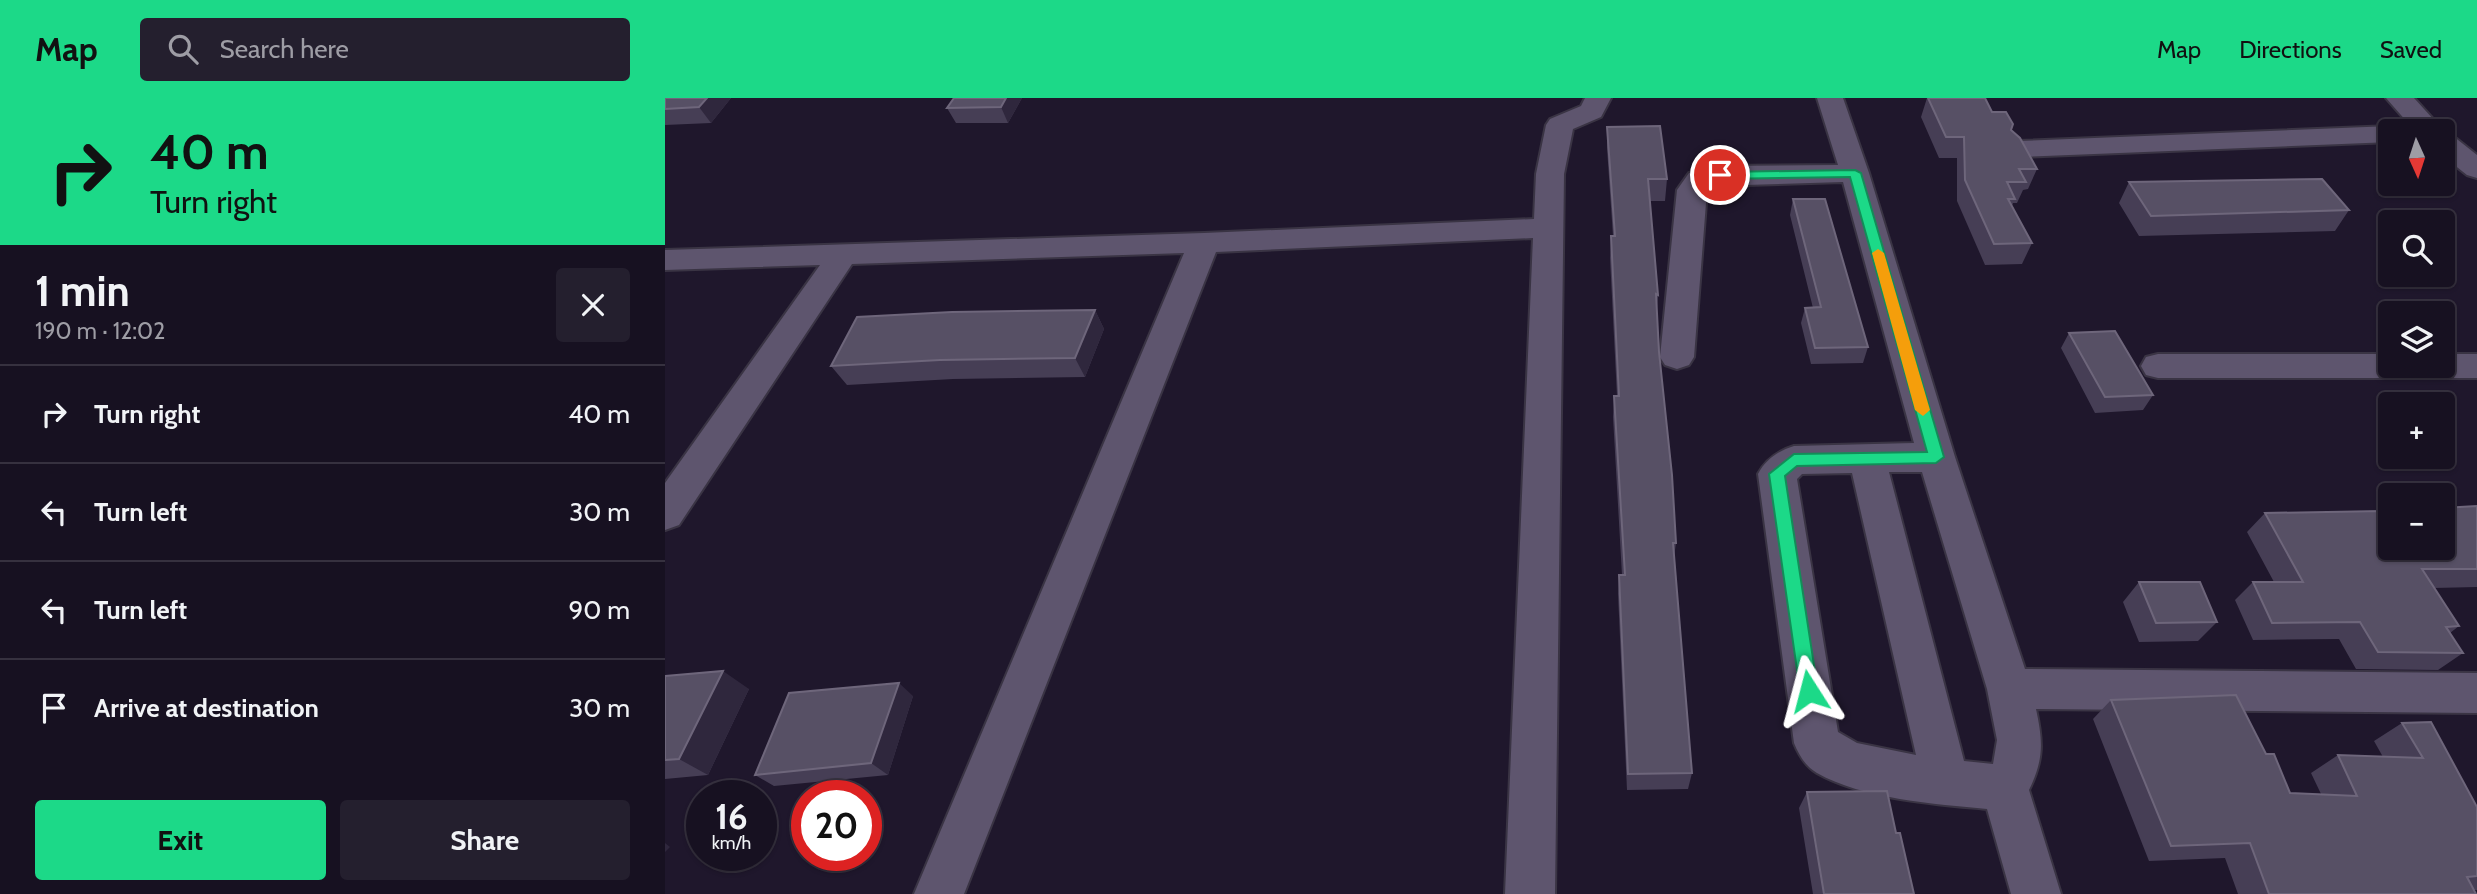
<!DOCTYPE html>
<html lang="en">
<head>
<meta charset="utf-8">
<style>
	:root { --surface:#171121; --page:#241f2e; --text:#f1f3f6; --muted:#9e9da5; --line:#36313f; --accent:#1cd988 }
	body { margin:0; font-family:Cabin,sans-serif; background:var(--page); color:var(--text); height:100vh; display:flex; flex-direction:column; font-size:26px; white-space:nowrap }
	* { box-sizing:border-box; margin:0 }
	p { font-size:23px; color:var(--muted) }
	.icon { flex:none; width:38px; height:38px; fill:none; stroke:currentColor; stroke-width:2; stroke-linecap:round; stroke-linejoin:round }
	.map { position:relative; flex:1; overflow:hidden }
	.drawer { display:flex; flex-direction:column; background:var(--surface); width:665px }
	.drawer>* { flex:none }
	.hud { background:#1cd988; color:#111; overflow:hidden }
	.needle { width:46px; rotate:177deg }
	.controls { position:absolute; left:1713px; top:21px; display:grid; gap:14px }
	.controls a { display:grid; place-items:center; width:77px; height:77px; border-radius:7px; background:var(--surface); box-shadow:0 2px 5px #0004,0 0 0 2px var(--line); font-size:35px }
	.speed { position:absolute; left:21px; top:682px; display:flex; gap:14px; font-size:35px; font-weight:700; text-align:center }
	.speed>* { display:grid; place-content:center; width:91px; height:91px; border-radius:50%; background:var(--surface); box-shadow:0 2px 5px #0004,0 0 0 2px var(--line); line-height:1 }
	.speed small { font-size:18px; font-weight:400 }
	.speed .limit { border:10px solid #d22; background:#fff; color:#111 }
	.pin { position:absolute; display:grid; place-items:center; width:60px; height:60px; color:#fff; margin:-30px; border:4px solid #fff; border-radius:50%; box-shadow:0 2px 7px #0007 }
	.me { position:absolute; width:77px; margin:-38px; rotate:351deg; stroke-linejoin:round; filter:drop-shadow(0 0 5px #0008) }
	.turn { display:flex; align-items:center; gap:24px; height:147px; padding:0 35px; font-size:32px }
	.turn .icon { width:91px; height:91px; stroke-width:2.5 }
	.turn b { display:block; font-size:49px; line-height:60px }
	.round { display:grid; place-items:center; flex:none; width:74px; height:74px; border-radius:7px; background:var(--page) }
	.overview { display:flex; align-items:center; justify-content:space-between; height:119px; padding:0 35px }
	h1 { font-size:42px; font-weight:800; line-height:52px }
	.button { display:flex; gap:14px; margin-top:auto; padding:14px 35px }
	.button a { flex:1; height:80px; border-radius:7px; background:var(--accent); color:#111; font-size:28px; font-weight:800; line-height:80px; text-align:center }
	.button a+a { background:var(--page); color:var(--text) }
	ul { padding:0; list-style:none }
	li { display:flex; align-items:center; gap:21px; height:98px; padding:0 35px; border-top:2px solid var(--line) }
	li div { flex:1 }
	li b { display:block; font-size:26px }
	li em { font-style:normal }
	header { display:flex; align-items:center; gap:42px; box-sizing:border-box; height:98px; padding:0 35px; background:var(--accent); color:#111 }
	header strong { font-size:33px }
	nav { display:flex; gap:38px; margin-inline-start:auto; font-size:24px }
	.search { width:490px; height:63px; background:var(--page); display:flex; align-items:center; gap:18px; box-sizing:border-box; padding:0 24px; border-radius:7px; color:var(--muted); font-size:26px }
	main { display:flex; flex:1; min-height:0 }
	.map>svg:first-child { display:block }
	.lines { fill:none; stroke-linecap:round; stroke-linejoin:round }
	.minor-casing { stroke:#3a3444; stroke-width:4 }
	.minor { fill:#5e556e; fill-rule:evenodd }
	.wall { fill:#463e55 }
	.shaded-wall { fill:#2f273d }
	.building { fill:#575065; stroke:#6e667b; stroke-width:2 }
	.route { fill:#1cd988; stroke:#128d58; stroke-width:2 }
	.slow { fill:#f59e0b }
</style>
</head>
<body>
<header>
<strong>Map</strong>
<div class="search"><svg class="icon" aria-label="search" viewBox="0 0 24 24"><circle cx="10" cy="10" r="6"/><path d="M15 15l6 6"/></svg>Search here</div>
<nav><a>Map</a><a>Directions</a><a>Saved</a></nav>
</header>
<main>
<section class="drawer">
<div class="hud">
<div class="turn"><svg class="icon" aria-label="right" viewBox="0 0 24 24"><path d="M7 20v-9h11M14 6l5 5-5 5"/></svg><div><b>40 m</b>Turn right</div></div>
</div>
<div class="overview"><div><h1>1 min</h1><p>190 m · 12:02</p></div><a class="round"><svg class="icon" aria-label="close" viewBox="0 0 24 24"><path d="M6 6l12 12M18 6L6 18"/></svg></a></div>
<ul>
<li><svg class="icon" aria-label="right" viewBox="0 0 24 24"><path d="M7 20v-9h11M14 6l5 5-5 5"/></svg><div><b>Turn right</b></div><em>40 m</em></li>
<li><svg class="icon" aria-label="left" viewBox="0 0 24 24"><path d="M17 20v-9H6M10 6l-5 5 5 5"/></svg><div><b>Turn left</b></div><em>30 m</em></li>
<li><svg class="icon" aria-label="left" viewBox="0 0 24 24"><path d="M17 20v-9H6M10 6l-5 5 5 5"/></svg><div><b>Turn left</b></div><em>90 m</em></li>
<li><svg class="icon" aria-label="arrive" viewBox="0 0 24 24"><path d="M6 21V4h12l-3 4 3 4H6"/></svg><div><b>Arrive at destination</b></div><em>30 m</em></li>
</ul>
<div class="button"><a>Exit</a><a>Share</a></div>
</section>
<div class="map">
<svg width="1812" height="796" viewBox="0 0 1812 796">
	<rect width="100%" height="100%" fill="#1f172c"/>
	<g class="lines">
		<defs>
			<path id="minor" d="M 920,0 L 946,0 L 936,19 L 908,31 L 899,76 L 890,796 L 840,796 L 868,140 L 551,154 L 299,796 L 249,796 L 519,155 L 187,166 L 14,427 L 0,432 L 0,385 L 155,167 L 0,172 L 0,152 L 539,135 L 869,121 L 871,76 L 881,27 L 885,21 L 916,8 Z
				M 1152,0 L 1178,0 L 1204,75 L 1290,359 L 1360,571 L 1812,575 L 1812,615 L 1371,611 C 1378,644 1379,661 1364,692 L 1396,796 L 1346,796 L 1322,711 C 1270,706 1198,701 1152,675 C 1140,668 1134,657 1129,645 L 1093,376 C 1101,361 1113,353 1129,348 L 1249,345 L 1178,84 L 1044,88 L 1042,92 L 1029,259 L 1024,267 L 1012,271 L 1000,267 L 995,259 L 1012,92 L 1024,75 L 1055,68 L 1173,67 ZM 1224,374 L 1257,374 L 1322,591 L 1332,642 L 1328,666 L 1299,663 ZM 1187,375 L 1251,657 L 1192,645 L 1173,634 L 1132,381 L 1137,376 Z
				M 1721,0 L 1749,0 L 1779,33 L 1750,33 Z
				M 1726,28 L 1738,33 L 1726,33 L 1726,44 L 1354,59 L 1344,57 L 1340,51 L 1344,45 L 1354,43 Z
				M 1778,36 L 1788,38 L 1812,57 L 1812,80 L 1802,77 L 1778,58 Z
				M 1493,256 L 1726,256 L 1726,268 L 1743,268 L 1738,277 L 1726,280 L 1493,280 L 1481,277 L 1476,268 L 1481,259 Z
				M 1778,256 L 1812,256 L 1812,280 L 1778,280 L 1766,277 L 1761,268 L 1778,268 Z"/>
		</defs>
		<!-- minor casing -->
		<use href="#minor" class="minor-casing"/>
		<!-- minor -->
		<use href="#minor" class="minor"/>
	</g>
	<!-- wall -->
	<path class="wall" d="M 0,0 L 66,0 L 46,25 L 0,27 Z
		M 289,0 L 357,0 L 343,25 L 291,25 L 282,10 Z
		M 1262,0 L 1320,0 L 1327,14 L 1346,32 L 1372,71 L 1363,91 L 1358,92 L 1352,105 L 1348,105 L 1347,108 L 1367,145 L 1357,166 L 1320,167 L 1292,103 L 1292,60 L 1274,60 L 1256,19 Z
		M 942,29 L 1002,81 L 1000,103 L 985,103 L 993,197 L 992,211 L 994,254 L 1011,445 L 1009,459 L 1027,675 L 1023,691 L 962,692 L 953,496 L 954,477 L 957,477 L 948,319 L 949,298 L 952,298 L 945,160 L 946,138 L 948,138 L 942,50 Z
		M 1464,84 L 1684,112 L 1670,133 L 1474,138 L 1454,105 Z
		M 1128,101 L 1203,249 L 1198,265 L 1146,266 L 1136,225 L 1140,210 L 1148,210 L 1125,117 Z
		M 430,212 L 439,231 L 420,279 L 288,281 L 182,287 L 166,268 Z
		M 1404,235 L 1488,297 L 1478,312 L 1430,315 L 1396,250 Z
		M 1812,408 L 1812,489 L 1769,490 L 1794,528 L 1785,535 L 1798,555 L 1773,572 L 1691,571 L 1674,541 L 1588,542 L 1570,502 L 1588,484 L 1609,484 L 1582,434 L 1600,415 L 1719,415 Z
		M 1474,484 L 1552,524 L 1533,543 L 1474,544 L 1458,504 Z
		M 0,578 L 84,591 L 43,677 L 0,681 Z
		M 248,598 L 223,677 L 109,688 L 90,677 Z
		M 1446,602 L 1601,656 L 1625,695 L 1656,696 L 1646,675 L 1673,657 L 1718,659 L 1709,643 L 1737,625 L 1812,709 L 1812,792 L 1808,792 L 1811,796 L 1573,796 L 1560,760 L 1484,763 L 1428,621 Z
		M 1142,694 L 1231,735 L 1249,796 L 1148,796 L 1134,710 Z"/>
	<!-- shaded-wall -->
	<path class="shaded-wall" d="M 42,0 L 66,0 L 46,25 L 34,9 Z
		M 341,0 L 357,0 L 343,25 L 336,9 Z
		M 430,212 L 439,231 L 420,279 L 410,260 Z
		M 58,573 L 84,591 L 43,677 L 14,661 Z
		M 234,585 L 248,598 L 223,677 L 206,665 Z
		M 0,745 L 5,749 L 0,754 Z"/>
	<!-- building -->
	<path class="building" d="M 0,0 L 42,0 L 34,9 L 0,11 Z
		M 289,0 L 341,0 L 336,9 L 282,10 Z
		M 1263,0 L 1320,0 L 1327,14 L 1341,14 L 1348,26 L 1346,32 L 1355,40 L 1372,71 L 1354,71 L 1361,84 L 1342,84 L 1350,101 L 1343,101 L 1367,145 L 1329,146 L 1300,82 L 1299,39 L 1281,39 Z
		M 995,28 L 1002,81 L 983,81 L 993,197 L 991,196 L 994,254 L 1007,377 L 1011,445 L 1008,445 L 1027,675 L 963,676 L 954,477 L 960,477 L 949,298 L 954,298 L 946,138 L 950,138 L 942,29 Z
		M 1657,81 L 1684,112 L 1486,118 L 1464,84 Z
		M 1128,101 L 1160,101 L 1203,249 L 1150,250 L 1140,210 L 1156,209 Z
		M 430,212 L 410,260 L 275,262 L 166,268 L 192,219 L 287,214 Z
		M 1450,233 L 1488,297 L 1440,299 L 1404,235 Z
		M 1812,408 L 1812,471 L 1757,471 L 1794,528 L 1781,529 L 1798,555 L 1713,554 L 1695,524 L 1607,525 L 1588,484 L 1638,484 L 1600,415 L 1717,413 L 1719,415 L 1726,414 L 1726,450 L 1778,450 L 1778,410 Z
		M 1474,484 L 1535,484 L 1552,524 L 1491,525 Z
		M 58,573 L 14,661 L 0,662 L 0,578 Z
		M 234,585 L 206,665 L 90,677 L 124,595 Z
		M 1571,597 L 1601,656 L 1609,656 L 1625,695 L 1692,698 L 1673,657 L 1758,660 L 1737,625 L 1766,624 L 1812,709 L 1812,778 L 1802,779 L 1811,796 L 1604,796 L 1585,745 L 1506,748 L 1446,602 Z
		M 1222,693 L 1231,735 L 1235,735 L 1249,796 L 1159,796 L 1142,694 Z"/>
	<!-- route -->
	<path class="route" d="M 1190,72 L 1196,75 L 1279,359 L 1271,365 L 1132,368 L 1120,378 L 1153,593 L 1150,599 L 1144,602 L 1137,599 L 1135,593 L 1104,376 L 1129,356 L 1262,354 L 1185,79 L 1055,81 L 1049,77 L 1055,74 Z"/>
	<!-- slow -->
	<path class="slow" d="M 1213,151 L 1219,155 L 1265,312 L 1258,318 L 1250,312 L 1207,155 Z"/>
</svg>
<div class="controls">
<a><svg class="needle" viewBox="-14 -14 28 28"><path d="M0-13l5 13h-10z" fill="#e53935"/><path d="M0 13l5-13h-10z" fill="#9e9da5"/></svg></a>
<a><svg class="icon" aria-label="search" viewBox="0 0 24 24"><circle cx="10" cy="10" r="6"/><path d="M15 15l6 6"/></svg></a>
<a><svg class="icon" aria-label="layers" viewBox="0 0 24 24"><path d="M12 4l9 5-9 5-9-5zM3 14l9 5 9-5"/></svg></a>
<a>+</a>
<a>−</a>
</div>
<div class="speed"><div>16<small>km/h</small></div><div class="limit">20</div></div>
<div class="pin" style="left:1055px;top:77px;background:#d93025"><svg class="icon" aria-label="arrive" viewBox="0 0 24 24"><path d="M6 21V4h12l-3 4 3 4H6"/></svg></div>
<svg class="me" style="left:1144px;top:593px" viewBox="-20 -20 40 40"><path d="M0-17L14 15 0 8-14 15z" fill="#1cd988" stroke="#fff" stroke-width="4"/></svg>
</div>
</main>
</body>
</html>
